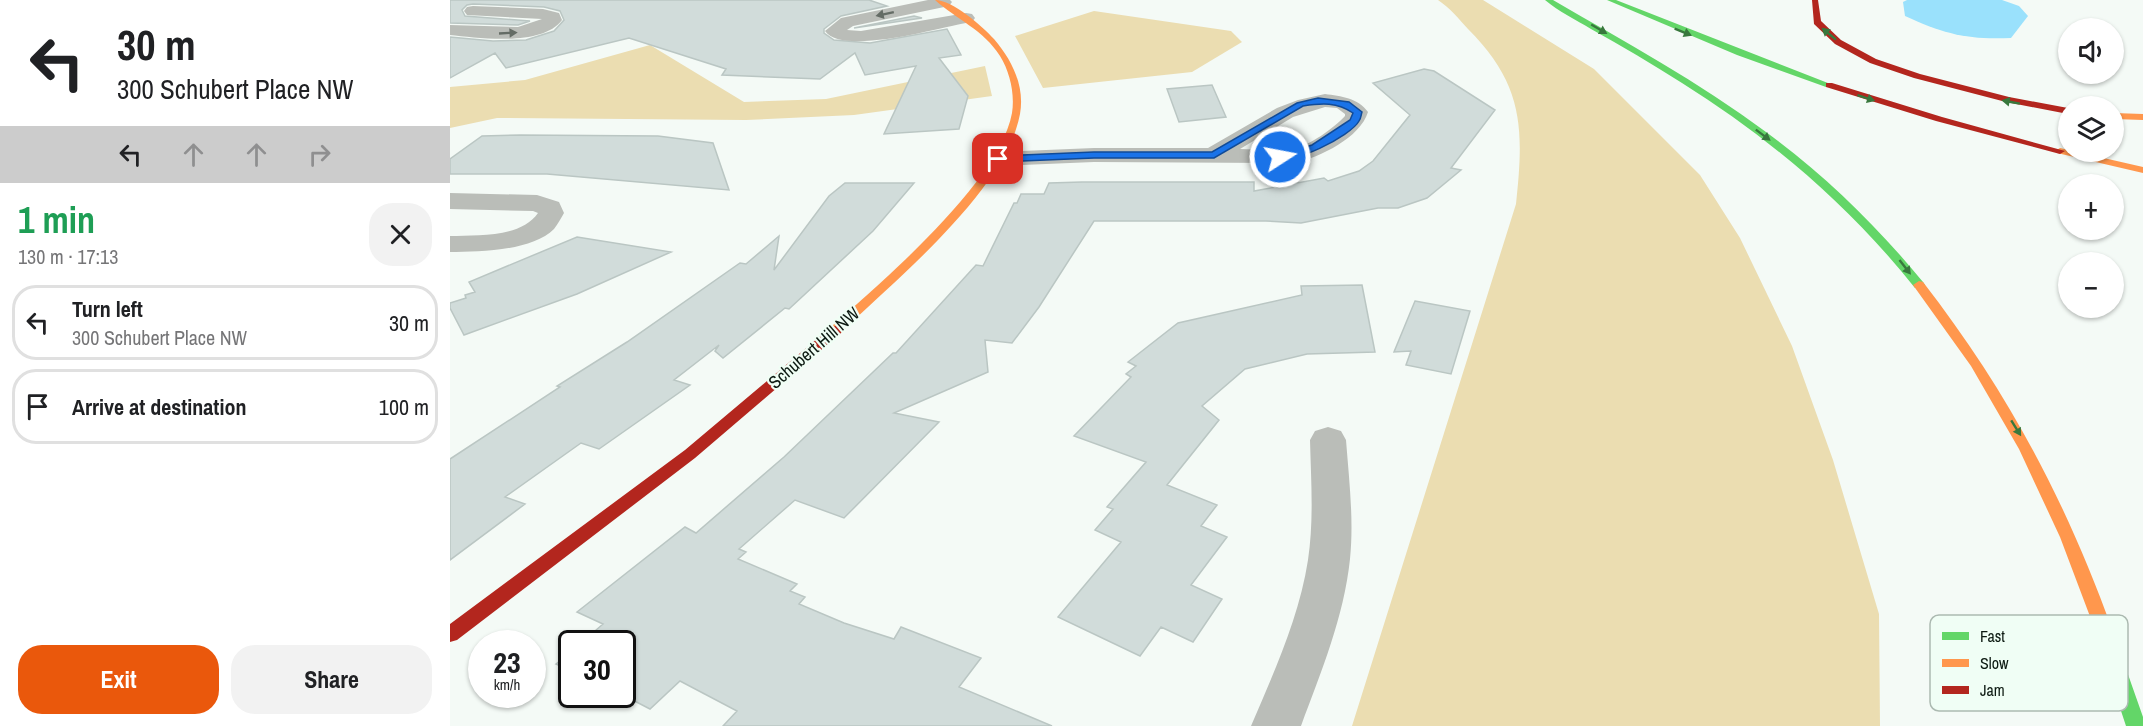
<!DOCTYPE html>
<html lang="en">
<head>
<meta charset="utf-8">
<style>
	:root { --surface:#fff; --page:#f2f2f2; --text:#202124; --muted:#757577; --line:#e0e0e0; --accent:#ea580c }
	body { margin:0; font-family:"Archivo Narrow",sans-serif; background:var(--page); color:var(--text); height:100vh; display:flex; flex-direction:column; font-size:22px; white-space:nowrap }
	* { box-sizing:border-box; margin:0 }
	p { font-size:20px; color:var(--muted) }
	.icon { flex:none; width:33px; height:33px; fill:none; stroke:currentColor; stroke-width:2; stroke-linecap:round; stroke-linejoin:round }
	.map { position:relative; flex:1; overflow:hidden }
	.details { display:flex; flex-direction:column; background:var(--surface); width:450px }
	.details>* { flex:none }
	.hud { background:#fff; color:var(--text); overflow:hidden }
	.controls { position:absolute; left:1608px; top:18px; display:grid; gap:12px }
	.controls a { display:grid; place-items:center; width:66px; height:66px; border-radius:50%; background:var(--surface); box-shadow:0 2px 4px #0004; font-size:30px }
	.speed { position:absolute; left:18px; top:630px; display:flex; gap:12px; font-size:30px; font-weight:700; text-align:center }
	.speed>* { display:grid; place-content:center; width:78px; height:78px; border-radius:50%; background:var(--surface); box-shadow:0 2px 4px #0004; line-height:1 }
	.speed small { font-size:15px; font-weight:400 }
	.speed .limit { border:3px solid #111; border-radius:9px; background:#fff; color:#111 }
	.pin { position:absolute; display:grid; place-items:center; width:51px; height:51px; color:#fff; margin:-26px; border-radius:12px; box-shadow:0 3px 9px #0006 }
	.me { position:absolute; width:66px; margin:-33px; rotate:79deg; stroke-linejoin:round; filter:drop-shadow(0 0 4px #0008) }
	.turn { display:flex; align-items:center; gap:21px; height:126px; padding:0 18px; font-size:27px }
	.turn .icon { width:78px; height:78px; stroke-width:2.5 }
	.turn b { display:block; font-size:42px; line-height:51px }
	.lanes { display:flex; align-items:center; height:57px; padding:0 18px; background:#0003; justify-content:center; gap:30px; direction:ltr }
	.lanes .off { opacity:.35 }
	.round { display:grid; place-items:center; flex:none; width:63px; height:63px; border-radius:24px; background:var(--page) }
	.head { display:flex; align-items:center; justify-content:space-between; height:102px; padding:0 18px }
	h1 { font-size:36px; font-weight:700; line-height:45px; color:#1e9e55 }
	.cta { display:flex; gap:12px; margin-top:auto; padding:12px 18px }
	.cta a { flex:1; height:69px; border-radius:24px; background:var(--accent); color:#fff; font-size:24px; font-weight:700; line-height:69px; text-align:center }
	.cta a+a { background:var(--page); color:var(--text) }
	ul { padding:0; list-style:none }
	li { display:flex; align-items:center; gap:18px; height:75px; margin:0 12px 9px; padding:0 6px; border:3px solid var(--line); border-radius:24px }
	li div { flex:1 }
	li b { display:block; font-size:22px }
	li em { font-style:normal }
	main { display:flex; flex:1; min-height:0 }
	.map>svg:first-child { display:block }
	.green { fill:#ebddb1 }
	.water { fill:#9ae1fc }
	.building { fill:#d1dcda; stroke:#bac6c3; stroke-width:1.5 }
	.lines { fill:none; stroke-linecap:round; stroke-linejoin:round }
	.street { fill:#babdb8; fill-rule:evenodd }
	.fast { fill:#63d668; fill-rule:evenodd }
	.slow { fill:#ff974d; fill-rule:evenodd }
	.jam { fill:#b3261e; fill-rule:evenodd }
	.oneway { fill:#646c65 }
	.oneway2 { fill:#38783d }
	.route { fill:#1a73e8; stroke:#114b97; stroke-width:1.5 }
	.labels { text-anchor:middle; stroke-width:4.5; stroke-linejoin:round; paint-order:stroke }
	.street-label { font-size:18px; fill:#0d1a12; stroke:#f0fef5 }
	.key { fill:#f0fef5; stroke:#acbab1; stroke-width:1.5 }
	.key-label { font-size:16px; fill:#0d1a12 }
</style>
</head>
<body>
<main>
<section class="details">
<div class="hud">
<div class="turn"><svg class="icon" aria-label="left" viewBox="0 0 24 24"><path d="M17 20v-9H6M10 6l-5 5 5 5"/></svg><div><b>30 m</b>300 Schubert Place NW</div></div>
<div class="lanes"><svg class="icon" aria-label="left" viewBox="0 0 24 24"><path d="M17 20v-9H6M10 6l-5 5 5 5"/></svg><svg class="icon off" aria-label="ahead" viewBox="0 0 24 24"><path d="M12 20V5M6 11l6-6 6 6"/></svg><svg class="icon off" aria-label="ahead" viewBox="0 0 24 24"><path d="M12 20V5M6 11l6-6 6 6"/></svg><svg class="icon off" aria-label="right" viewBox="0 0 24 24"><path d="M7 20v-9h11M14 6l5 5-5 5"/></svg></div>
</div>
<div class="head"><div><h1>1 min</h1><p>130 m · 17:13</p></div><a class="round"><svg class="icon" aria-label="close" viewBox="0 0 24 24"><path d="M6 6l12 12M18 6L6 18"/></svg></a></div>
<ul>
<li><svg class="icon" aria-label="left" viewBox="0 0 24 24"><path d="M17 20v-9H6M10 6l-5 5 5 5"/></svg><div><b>Turn left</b><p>300 Schubert Place NW</p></div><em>30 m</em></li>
<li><svg class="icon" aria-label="arrive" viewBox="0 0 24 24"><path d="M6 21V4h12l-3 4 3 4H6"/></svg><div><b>Arrive at destination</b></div><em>100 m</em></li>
</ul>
<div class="cta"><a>Exit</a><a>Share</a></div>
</section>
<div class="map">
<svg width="1693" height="726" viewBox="0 0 1693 726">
	<rect width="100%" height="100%" fill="#f4faf6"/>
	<!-- green -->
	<path class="green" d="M 988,0 L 1033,0 L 1144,69 L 1250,175 L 1290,238 L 1342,346 L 1383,460 L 1429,614 L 1430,726 L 902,726 L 1066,204 C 1074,129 1074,85 1018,29 C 1009,19 1000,8 988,0 Z
		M 644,11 L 781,31 L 792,42 L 742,72 L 593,88 L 565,36 Z
		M 200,45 L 294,102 L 376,99 L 535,66 L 542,96 L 404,115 L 296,120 L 47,118 L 0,128 L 0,87 L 75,80 Z"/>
	<!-- water -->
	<path class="water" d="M 1457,0 L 1552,0 L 1569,6 L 1578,16 L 1561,38 C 1518,40 1494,34 1455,16 L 1453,2 Z"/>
	<!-- building -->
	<path class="building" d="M 0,0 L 419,0 L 437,6 L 391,16 L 374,29 L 374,33 L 384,40 L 420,43 L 497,29 L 511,55 L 489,58 L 518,96 L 509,129 L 434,134 L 466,66 L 415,75 L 405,53 L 370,79 L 272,75 L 276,69 L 179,38 L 56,68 L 45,53 L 0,78 L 0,37 L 43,41 L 76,40 L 104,31 L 114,20 L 110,11 L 94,7 L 23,4 L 17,5 L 12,10 L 15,16 L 80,21 L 68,25 L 0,23 Z
		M 464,16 L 472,18 L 404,28 Z
		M 974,69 L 984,71 L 1045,110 L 1001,168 L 1011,170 L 977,198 L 948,208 L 928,208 L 851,223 L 816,221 L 644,221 L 589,307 L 562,343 L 535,340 L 538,372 L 444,413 L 489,422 L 394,518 L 345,500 L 289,549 L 296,552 L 288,559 L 347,584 L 340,591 L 355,597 L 349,604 L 394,623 L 444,639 L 451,627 L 531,658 L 509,687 L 602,726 L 273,726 L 287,711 L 230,681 L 200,709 L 171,694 L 172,644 L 130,644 L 153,624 L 127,612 L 235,527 L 246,533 L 334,457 L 443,353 L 446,353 L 526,265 L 533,266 L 564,203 L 567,203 L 571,194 L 594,194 L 599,183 L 632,182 L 804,182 L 804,191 L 874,178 L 878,181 L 909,171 L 923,161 L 960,115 L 923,83 Z
		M 762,85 L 776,117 L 729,122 L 717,89 Z
		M 70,135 L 208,136 L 263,143 L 279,190 L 97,174 L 0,174 L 0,159 L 32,136 Z
		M 395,183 L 464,183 L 423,231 L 339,309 L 335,308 L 273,358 L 265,351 L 269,345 L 224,380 L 240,385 L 149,449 L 131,443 L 55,497 L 75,504 L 0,560 L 0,459 L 110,387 L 107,386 L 177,342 L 290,263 L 296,264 L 329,236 L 324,270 L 379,196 Z
		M 127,237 L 221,252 L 127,294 L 14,335 L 0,308 L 0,303 L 16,298 L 15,295 L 25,292 L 19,282 Z
		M 912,285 L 925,352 L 857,354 L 795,369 L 752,406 L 769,420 L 717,485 L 767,505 L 751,526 L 777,537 L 741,585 L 772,599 L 743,642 L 711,627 L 690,656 L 608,617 L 671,542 L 645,530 L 663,509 L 657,507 L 696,462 L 624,436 L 681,377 L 676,374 L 686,366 L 678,362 L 728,323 L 852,295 L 851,286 Z
		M 965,301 L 1020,311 L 1001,374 L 956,365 L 961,351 L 944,352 Z
		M 122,651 L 122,671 L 106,664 Z"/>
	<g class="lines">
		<!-- street -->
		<path class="street" d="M 478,0 L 500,0 L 502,2 L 499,6 L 403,26 L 397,30 L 411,31 L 516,13 L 522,14 L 525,18 L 522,22 L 516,23 C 488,28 392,56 375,31 L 391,18 Z
			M 23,6 L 93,9 L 109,13 L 112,20 C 92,47 29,38 0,35 L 0,25 L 68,27 L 92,19 L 17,15 L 14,11 L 17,7 Z
			M 875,94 C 891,96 908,98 918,112 C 910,138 870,157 845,163 L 644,162 L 548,166 L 540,164 L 536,159 L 540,154 L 548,152 L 644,148 L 758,148 L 827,108 L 848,100 ZM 875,107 L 887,108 L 895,114 L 895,116 C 883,129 860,145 843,149 C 827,152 806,149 790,149 L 843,117 Z
			M 0,193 L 87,195 L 109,202 L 114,213 C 111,218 108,224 104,229 C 82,251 29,252 0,252 L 0,236 C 27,235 71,238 88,213 L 83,211 L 0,209 Z
			M 878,427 L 891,431 L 896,440 C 899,479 904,520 900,559 C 894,617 871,672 851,726 L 801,726 C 824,672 849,618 858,560 C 864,520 861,480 860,440 L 865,431 Z"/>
		<!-- fast -->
		<path class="fast" d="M 1095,0 L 1103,0 C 1175,42 1249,82 1316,132 C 1375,175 1427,226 1473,282 L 1475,285 L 1473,288 L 1465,288 C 1399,205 1321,139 1232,83 C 1202,64 1172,46 1141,29 C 1126,20 1108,11 1095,0 Z
			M 1157,0 L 1166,0 L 1383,85 L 1376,87 L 1287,55 Z
			M 1653,621 L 1659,623 L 1662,629 L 1693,717 L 1693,726 L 1676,726 L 1644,629 L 1647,623 Z"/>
		<!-- slow -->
		<path class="slow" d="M 485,0 C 503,0 532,26 544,39 C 562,60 575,86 570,114 C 557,186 455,272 403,321 L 391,333 L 381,333 L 380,330 L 381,327 C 433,281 550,181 562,113 C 565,94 560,72 550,56 C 534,30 506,19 485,0 Z
			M 1664,113 L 1693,114 L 1693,120 L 1664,119 Z
			M 1610,148 L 1693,167 L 1693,173 L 1607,153 L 1605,151 Z
			M 1469,281 L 1473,282 C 1558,392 1615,499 1662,629 L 1659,635 L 1653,637 L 1647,635 L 1610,537 L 1569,449 L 1521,366 L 1463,285 Z"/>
		<!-- jam -->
		<path class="jam" d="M 1362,0 L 1368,0 L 1371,21 L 1391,40 L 1426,59 L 1470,74 L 1559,97 L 1618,108 L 1618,114 L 1556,102 L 1464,78 L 1420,63 L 1385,44 L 1364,24 Z
			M 1376,83 L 1382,83 L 1492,117 L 1615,151 L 1610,154 L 1486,121 L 1376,87 Z
			M 386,326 L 392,330 L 391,333 L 245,458 L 7,640 L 0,642 L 0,624 L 235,450 L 381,327 Z"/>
	</g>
	<!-- one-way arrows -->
	<defs><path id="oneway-solid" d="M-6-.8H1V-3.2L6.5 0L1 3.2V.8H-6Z" transform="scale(1.5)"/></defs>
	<g class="oneway">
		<use href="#oneway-solid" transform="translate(435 14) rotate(168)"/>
		<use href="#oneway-solid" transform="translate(58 33) rotate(-3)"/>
	</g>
	<g class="oneway2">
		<use href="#oneway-solid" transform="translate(1149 29) rotate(30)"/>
		<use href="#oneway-solid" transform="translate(1233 32) rotate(22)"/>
		<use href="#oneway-solid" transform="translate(1379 34) rotate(-141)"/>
		<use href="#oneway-solid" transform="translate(1416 98) rotate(18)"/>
		<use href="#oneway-solid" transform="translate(1561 102) rotate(-170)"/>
		<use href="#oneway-solid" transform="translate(1313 135) rotate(37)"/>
		<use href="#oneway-solid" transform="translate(1455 267) rotate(52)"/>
		<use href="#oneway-solid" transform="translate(1566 428) rotate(58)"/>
	</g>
	<!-- route -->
	<path class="route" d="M 868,98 L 899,102 L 912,112 C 911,115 911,119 909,121 C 901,136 840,167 825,157 L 862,145 L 900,120 L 903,113 C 887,102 872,103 853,106 L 764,158 L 644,158 L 548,162 L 543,159 L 548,156 L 644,152 L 762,152 L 847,103 Z"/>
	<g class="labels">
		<!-- street labels -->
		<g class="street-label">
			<text transform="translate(364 348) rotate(-41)" y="6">Schubert Hill NW</text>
		</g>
	</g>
	<!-- legend -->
	<rect x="1480" y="615" width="198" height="96" rx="9" class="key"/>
	<rect x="1492" y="632" width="27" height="8" fill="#63d668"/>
	<rect x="1492" y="659" width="27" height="8" fill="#ff974d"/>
	<rect x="1492" y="686" width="27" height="8" fill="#b3261e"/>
	<g class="key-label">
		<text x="1530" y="642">Fast</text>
		<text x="1530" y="669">Slow</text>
		<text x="1530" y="696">Jam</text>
	</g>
</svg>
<div class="controls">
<a><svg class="icon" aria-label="sound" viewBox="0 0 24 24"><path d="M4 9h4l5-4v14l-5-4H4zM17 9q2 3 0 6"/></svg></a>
<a><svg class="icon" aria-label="layers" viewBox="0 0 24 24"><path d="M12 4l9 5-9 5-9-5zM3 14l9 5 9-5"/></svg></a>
<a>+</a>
<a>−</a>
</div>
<div class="speed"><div>23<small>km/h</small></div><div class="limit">30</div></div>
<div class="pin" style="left:548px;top:159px;background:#d93025"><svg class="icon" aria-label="arrive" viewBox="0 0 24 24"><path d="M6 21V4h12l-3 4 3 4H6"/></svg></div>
<svg class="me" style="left:830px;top:157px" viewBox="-20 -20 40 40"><circle r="17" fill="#1a73e8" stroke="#fff" stroke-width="3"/><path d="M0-11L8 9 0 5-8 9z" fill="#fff"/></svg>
</div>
</main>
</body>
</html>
